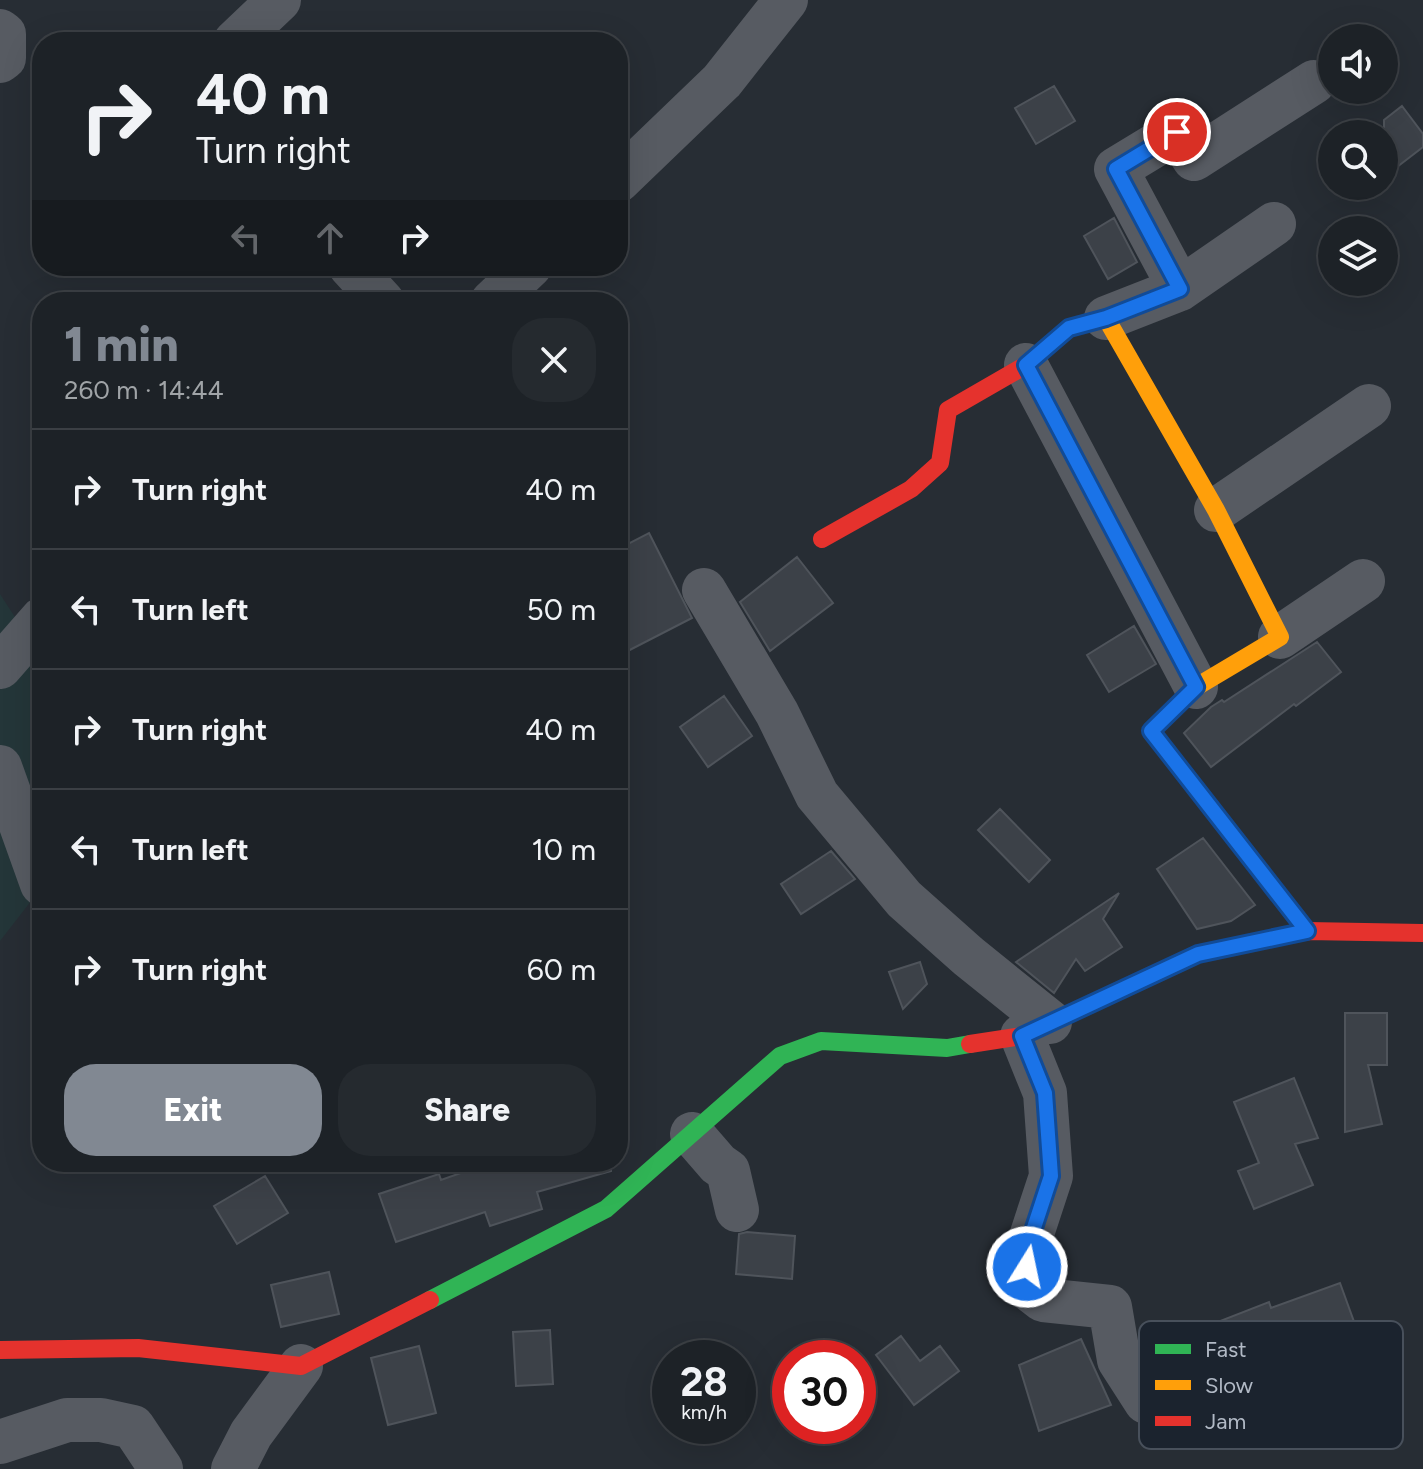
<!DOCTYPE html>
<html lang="en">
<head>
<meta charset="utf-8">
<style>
	:root { --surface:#1d2227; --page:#252a2f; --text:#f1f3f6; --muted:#a0a4a7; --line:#3b3f44; --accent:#818892 }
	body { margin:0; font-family:Figtree,sans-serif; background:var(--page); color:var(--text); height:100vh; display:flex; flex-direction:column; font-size:30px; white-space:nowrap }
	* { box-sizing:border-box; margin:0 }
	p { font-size:26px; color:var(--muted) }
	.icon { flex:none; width:44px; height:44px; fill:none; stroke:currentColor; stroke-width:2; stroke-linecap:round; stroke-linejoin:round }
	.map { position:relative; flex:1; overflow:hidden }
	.sheet { position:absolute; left:32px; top:292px; width:596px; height:880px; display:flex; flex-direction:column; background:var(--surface); border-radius:32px; box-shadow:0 8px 32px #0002,0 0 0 2px var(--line) }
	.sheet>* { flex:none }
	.top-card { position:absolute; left:32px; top:32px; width:596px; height:244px; border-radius:32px; box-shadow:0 8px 32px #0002,0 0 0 2px var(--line); background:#1d2227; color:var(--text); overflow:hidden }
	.fabs { position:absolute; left:1318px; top:24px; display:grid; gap:16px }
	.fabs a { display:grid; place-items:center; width:80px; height:80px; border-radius:50%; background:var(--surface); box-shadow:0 8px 32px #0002,0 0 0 2px var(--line); font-size:40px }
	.speed { position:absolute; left:652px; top:1340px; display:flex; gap:16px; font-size:40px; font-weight:700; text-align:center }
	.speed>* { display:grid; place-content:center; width:104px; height:104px; border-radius:50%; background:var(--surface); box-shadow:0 8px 32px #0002,0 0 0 2px var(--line); line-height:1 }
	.speed small { font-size:20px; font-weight:400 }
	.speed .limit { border:12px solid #d22; background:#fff; color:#111 }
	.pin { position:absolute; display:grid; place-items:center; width:68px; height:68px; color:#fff; margin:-34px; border:4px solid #fff; border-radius:50%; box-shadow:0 2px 8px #0007 }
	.me { position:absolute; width:88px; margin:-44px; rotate:10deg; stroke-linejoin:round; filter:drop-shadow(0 0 6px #0008) }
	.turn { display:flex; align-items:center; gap:28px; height:168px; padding:0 32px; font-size:36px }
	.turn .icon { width:104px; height:104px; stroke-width:2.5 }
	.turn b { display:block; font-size:56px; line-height:68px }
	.lanes { display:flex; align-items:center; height:76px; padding:0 32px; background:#0003; justify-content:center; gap:40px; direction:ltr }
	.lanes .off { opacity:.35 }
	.round { display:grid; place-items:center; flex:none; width:84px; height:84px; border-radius:32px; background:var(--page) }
	.head { display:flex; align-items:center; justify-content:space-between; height:136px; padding:0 32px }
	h1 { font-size:48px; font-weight:800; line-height:60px; color:var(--accent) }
	.cta { display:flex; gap:16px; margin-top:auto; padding:16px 32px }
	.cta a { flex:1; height:92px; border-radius:32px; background:var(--accent); color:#fff; font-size:32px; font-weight:800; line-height:92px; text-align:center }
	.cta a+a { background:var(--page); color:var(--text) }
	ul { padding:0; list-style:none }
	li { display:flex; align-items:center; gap:24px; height:120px; padding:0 32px; border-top:2px solid var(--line) }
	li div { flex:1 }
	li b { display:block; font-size:30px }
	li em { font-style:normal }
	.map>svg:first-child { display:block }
	.green { fill:#243639 }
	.building { fill:#3c4148; stroke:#4f545b; stroke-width:2 }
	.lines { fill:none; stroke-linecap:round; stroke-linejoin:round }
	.street { stroke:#575b62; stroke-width:44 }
	.fast { stroke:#30b455; stroke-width:18 }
	.slow { stroke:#ff9f0a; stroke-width:18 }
	.jam { stroke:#e5322d; stroke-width:18 }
	.route-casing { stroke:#114b97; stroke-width:20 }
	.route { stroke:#1a73e8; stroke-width:14 }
	.key { fill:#1b232e; stroke:#48505b; stroke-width:2 }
	.key-label { font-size:22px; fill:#b1b9c5 }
</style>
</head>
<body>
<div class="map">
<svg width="1423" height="1469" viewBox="0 0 1423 1469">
	<rect width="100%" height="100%" fill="#272d34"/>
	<!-- green -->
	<path class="green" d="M 0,594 L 42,659 L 42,887 L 0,941 Z"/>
	<!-- building -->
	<path class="building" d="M 1054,86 L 1075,121 L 1036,144 L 1015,108 Z
		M 1402,106 L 1423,134 L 1423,147 L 1384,177 L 1384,120 Z
		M 1114,218 L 1137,262 L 1108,279 L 1084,236 Z
		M 649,533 L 692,618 L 618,656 L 618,549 Z
		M 797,557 L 833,603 L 770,651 L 740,602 Z
		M 1134,626 L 1156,664 L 1109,692 L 1087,655 Z
		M 1317,642 L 1341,672 L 1296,706 L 1294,704 L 1211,767 L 1184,733 L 1211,707 L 1222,700 L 1224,702 Z
		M 724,696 L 752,736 L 708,767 L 680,727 Z
		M 1000,809 L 1050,860 L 1029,882 L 978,830 Z
		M 1203,838 L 1255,905 L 1231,921 L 1197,929 L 1157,869 Z
		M 831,851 L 855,879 L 801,914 L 781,884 Z
		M 1119,893 L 1103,919 L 1122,947 L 1085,971 L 1076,959 L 1054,993 L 1016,962 Z
		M 920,962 L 927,984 L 903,1009 L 889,972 Z
		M 1345,1013 L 1387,1013 L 1387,1065 L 1368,1065 L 1382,1124 L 1345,1132 Z
		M 1294,1078 L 1318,1138 L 1295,1144 L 1313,1185 L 1254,1209 L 1238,1171 L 1259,1163 L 1234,1102 Z
		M 492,1162 L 610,1162 L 611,1171 L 537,1192 L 542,1209 L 490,1226 L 485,1212 L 396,1242 L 379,1194 L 439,1174 L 441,1180 Z
		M 265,1176 L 288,1213 L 237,1244 L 214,1206 Z
		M 747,1232 L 795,1236 L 792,1279 L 736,1274 L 739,1234 Z
		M 329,1272 L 339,1314 L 281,1327 L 271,1285 Z
		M 1340,1283 L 1357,1330 L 1290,1354 L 1294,1364 L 1240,1386 L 1215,1323 L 1269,1302 L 1271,1308 Z
		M 550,1330 L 553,1384 L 516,1386 L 513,1332 Z
		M 901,1336 L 920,1361 L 940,1346 L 959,1371 L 914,1405 L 876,1355 Z
		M 1081,1339 L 1111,1405 L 1039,1431 L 1019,1365 Z
		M 419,1346 L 436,1413 L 388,1425 L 371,1358 Z"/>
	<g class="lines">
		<!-- street -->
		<path class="street" d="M 0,31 L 4,34 L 4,58 L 0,61
			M 235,42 L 279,0
			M 618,181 L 722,81 L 786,0
			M 350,266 L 383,302
			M 1180,289 L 1116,169 L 1177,132 L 1194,159 L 1314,82
			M 492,302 L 530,266
			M 1106,318 L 1180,289 L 1274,224
			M 1026,365 L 1196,687
			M 1216,510 L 1369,406
			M 704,590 L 777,713 L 817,795 L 904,899 L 968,956 L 1050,1022
			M 1280,637 L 1363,581
			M 0,667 L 42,619
			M 0,767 L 42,884
			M 1022,1036 L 1045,1093 L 1051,1176 L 1028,1246 L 1026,1287 L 1043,1300 L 1110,1307 L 1119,1360 L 1146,1402
			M 692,1134 L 718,1164 L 728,1171 L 737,1210
			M 0,1442 L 67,1420 L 101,1420 L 133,1427 L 161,1469
			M 233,1469 L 251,1434 L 301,1366"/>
		<!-- fast -->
		<path class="fast" d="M 1182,771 L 1307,931
			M 430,1300 L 606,1209 L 780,1056 L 821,1041 L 947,1048 L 970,1044"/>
		<!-- slow -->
		<path class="slow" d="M 1048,346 L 1069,328 L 1106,318 L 1216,510 L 1280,637 L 1196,687 L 1151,731 L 1182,771"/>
		<!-- jam -->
		<path class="jam" d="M 822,539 L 911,489 L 940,463 L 948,410 L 1026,365 L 1048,346
			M 970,1044 L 1022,1036 L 1198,954 L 1307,931 L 1423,933
			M 0,1350 L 138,1348 L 301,1366 L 430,1300"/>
	</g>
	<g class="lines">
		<defs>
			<path id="route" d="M 1027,1267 L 1028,1246 L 1051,1176 L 1045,1093 L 1022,1036 L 1198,954 L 1307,931 L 1151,731 L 1196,687 L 1026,365 L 1069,328 L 1106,318 L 1180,289 L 1116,169 L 1177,132"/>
		</defs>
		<!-- route casing -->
		<use href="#route" class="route-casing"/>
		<!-- route -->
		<use href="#route" class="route"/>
	</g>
	<!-- legend -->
	<rect x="1139" y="1321" width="264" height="128" rx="12" class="key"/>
	<rect x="1155" y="1344" width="36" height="10" fill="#30b455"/>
	<rect x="1155" y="1380" width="36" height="10" fill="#ff9f0a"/>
	<rect x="1155" y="1416" width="36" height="10" fill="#e5322d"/>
	<g class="key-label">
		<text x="1205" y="1357">Fast</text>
		<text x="1205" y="1393">Slow</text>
		<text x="1205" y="1429">Jam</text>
	</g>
</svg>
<div class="fabs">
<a><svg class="icon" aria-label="sound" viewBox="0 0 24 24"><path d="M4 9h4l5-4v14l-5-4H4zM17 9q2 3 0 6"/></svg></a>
<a><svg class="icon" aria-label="search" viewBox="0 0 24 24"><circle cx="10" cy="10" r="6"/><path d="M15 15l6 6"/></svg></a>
<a><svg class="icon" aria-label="layers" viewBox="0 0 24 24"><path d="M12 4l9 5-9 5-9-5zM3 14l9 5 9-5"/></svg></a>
</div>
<div class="speed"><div>28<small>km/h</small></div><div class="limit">30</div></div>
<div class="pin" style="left:1177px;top:132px;background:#d93025"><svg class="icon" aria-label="arrive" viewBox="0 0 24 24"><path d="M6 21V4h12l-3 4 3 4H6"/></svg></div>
<svg class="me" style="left:1027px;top:1267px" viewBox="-20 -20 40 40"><circle r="17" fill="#1a73e8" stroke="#fff" stroke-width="3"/><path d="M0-11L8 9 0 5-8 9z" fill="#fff"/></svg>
<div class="top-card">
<div class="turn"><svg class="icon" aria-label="right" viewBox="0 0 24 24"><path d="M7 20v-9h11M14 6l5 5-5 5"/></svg><div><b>40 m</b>Turn right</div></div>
<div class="lanes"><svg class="icon off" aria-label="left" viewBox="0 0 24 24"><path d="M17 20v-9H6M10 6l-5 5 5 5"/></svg><svg class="icon off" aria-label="ahead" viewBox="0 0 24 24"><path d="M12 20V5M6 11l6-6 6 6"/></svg><svg class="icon" aria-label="right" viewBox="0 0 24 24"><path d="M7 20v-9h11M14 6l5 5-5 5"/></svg></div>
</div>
<section class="sheet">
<div class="head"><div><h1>1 min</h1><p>260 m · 14:44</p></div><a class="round"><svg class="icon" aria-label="close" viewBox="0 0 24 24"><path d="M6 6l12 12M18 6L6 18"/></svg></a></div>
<ul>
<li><svg class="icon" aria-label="right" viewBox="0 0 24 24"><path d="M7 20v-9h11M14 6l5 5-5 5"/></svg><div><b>Turn right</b></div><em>40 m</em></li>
<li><svg class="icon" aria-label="left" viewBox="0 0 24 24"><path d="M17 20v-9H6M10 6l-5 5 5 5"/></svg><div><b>Turn left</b></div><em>50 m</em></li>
<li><svg class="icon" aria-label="right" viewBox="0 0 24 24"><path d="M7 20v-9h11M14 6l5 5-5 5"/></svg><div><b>Turn right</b></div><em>40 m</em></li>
<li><svg class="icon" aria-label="left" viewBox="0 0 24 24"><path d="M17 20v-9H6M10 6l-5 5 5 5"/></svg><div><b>Turn left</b></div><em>10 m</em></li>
<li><svg class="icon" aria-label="right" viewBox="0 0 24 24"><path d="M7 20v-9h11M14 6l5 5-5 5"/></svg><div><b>Turn right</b></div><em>60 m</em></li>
</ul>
<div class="cta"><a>Exit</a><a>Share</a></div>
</section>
</div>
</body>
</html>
